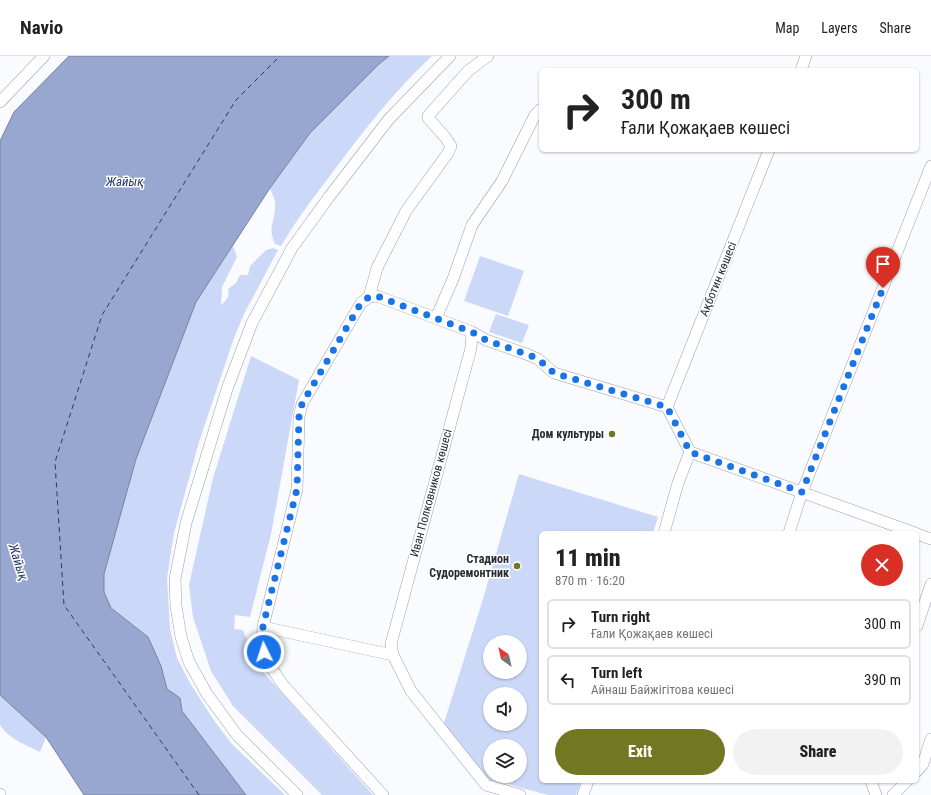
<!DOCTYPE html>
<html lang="en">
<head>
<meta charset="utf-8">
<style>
	:root { --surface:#fff; --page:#f2f2f2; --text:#222; --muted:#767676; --line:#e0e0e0; --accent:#717821 }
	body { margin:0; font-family:"Roboto Condensed",sans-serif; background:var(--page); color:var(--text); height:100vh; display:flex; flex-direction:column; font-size:15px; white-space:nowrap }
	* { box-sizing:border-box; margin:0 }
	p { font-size:13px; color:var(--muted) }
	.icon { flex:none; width:22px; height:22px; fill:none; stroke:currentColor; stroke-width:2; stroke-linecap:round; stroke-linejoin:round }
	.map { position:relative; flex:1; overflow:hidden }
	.panel { position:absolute; left:539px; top:475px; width:380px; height:252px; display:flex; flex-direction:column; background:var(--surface); border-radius:6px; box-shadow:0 1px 3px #0004 }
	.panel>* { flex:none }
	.banner { position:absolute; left:539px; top:12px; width:380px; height:84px; border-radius:6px; box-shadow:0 1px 3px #0004; background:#fff; color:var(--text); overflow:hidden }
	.needle { width:26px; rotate:326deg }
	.tools { position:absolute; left:483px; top:579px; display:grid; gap:8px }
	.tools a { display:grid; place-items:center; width:44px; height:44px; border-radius:50%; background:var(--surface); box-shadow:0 1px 3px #0004; font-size:20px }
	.pin { position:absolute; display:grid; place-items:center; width:34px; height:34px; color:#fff; margin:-41px -17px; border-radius:50% 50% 50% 0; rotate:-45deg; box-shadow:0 0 4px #0007 }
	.pin .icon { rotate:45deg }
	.me { position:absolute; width:44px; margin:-22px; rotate:356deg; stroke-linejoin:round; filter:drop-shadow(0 0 3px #0008) }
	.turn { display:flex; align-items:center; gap:14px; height:84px; padding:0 16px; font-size:18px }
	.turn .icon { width:52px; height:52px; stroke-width:2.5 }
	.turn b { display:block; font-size:28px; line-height:34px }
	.round { display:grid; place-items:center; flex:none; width:42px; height:42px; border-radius:21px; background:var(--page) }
	.headline { display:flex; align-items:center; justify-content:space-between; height:68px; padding:0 16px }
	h1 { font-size:24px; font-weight:800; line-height:30px }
	.primary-button { display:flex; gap:8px; margin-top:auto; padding:8px 16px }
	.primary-button a { flex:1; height:46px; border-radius:24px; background:var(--accent); color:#fff; font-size:16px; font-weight:800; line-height:46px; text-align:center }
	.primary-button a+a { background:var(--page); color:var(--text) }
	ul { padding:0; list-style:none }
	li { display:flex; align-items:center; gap:12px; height:50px; margin:0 8px 6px; padding:0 8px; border:2px solid var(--line); border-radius:6px }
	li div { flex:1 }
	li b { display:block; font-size:15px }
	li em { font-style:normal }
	header { display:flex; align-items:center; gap:24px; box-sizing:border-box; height:56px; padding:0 20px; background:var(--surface); border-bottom:1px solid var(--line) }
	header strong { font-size:19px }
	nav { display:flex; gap:22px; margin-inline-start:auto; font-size:14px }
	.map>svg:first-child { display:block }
	.green { fill:#ccd8f8; fill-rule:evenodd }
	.water { fill:#98a7d0; stroke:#7782a0 }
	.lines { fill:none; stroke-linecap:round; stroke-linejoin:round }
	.ferry { stroke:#28376b; stroke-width:1; stroke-dasharray:5 4; stroke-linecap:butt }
	.minor-casing { stroke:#999fad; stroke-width:12 }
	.minor { stroke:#fff; stroke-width:11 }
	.route { stroke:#1a73e8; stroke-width:7; stroke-dasharray:0 12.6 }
	.poi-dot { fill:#717821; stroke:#fff; stroke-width:1.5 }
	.labels { text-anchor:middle; stroke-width:3; stroke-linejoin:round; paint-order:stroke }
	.street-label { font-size:12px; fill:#292b31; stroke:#fff }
	.poi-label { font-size:12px; font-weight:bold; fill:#292b31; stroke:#fff; text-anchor:end }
	.water-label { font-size:13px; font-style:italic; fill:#28376b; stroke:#fff }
</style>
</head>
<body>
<header>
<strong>Navio</strong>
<nav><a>Map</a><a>Layers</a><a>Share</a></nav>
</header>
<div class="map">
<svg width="931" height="739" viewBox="0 0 931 739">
	<rect width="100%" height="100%" fill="#fafbfe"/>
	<!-- green -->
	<path class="green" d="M 389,0 L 432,0 C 395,34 365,73 335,113 C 316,138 297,163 281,190 L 275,188 C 267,169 275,168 275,150 C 276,144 272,138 270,132 L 310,77 L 379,8 Z
		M 233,190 L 237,201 L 222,231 L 221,249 C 226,244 230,241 228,233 L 236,227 L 240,219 L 248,219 L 250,210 L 266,194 L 273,192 L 278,194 L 244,258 L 234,282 L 199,386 L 174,477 L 167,522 L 170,573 L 177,602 L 190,627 L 213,663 L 231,687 L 285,739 L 246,739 L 182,655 L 180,642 L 167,633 L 161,610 L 148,581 L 111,552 L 104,536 L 104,518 L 136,403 L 196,246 Z
		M 480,200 L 524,215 L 508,260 L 464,245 Z
		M 496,258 L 529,269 L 522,287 L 489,276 Z
		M 251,300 L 299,324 L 271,478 L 250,561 L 235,559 L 234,573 L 243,574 L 256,608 L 373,739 L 322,739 L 233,650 L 211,615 L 193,561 L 189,529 L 213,422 Z
		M 519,418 L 658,461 L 653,477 L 541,477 L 541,725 L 581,725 L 576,739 L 548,739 L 488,723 L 443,670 L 483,543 ZM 490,586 L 520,586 L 520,616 L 490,616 ZM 490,638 L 520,638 L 520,668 L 490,668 ZM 490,690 L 520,690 L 520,720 L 490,720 Z
		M 0,639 L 46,681 L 40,696 C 26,689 9,683 0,669 Z"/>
	<!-- water -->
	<path class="water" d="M 69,0 L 389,0 L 379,8 L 310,77 L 270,132 L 196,246 L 136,403 L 104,518 L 104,536 L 111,552 L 148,581 L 161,610 L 167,633 L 180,642 L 182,655 L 246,739 L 84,739 L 46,681 L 0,639 L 0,85 L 14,56 Z"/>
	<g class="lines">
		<!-- ferry -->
		<path class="ferry" d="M 199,739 L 64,549 L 55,406 L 102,259 L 236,44 L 280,0"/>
		<defs>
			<path id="minor" d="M 801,14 L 806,0
				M 0,46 L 44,0
				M 369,241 L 377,212 L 406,155 L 448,97 L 451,90 L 445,81 L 428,62 L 428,60 L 468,15 L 488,0
				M 436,262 L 453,223 L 472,169 L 502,125 L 535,59 L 541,53
				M 472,276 L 471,292 L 391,588 L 393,599 L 411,635 L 486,729 L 520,739
				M 667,351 L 769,94
				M 664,477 L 678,427 L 690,396
				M 789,477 L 802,436 L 931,110
				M 917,478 L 931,483
				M 917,570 L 931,528
				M 263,571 L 393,599
				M 917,715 L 923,708 L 931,683
				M 871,725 L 876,739
				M 0,738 L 0,739
				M 297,739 L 237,679 L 207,638 L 189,606 L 181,581 L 176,550 L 175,523 L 186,467 L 227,333 L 252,267 L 292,192 L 329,141 L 389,63 L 450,0
				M 383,739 L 283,629 L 266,604 L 262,588 L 263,571 L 297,433 L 299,361 L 302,348 L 361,247 L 369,241 L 377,240 L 472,276 L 486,284 L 529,299 L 538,303 L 554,317 L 667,351 L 690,396 L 915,477
				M 583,739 L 588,725
				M 893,739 L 907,725"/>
		</defs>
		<!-- minor casing -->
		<use href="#minor" class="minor-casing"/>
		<!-- minor -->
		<use href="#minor" class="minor"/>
	</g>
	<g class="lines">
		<!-- route -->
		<path class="route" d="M 264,596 L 262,588 L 263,570 L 297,433 L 299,361 L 302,348 L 361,247 L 369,241 L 377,240 L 472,276 L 486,284 L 529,299 L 538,303 L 554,317 L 667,351 L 690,396 L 802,436 L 883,232"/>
	</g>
	<!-- markers -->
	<g class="poi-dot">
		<circle cx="612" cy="378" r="4"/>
		<circle cx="517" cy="510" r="4"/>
	</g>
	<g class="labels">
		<!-- street labels -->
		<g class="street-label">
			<text transform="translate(718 223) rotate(-68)" y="4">Ақботин көшесі</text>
			<text transform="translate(431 437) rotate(-75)" y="4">Иван Полковников көшесі</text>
		</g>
		<!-- poi labels -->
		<g class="poi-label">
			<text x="604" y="382">Дом культуры</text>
			<text x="509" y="507">Стадион<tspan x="509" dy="14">Судоремонтник</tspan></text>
		</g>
		<!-- water labels -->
		<g class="water-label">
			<text x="125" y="130">Жайық</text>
			<text transform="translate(19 506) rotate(72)" y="5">Жайық</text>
		</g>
	</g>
</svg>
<div class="tools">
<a><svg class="needle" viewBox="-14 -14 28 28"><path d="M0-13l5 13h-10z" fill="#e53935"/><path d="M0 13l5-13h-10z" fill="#767676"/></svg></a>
<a><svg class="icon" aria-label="sound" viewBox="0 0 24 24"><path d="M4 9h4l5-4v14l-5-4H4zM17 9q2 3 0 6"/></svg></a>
<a><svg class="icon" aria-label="layers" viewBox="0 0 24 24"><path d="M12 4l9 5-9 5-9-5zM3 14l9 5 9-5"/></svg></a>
</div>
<div class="pin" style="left:883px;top:232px;background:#d93025"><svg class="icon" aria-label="arrive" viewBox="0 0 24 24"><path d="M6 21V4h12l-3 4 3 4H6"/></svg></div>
<svg class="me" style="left:264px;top:596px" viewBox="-20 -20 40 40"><circle r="17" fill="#1a73e8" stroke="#fff" stroke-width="3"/><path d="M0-11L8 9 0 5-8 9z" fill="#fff"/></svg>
<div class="banner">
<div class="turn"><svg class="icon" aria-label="right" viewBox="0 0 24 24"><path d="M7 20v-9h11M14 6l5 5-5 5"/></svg><div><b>300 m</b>Ғали Қожақаев көшесі</div></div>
</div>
<section class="panel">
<div class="headline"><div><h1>11 min</h1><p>870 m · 16:20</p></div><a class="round" style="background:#d93025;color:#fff"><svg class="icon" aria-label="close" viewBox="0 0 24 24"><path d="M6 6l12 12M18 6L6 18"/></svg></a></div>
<ul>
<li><svg class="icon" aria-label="right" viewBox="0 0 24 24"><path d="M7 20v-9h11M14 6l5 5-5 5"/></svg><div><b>Turn right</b><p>Ғали Қожақаев көшесі</p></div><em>300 m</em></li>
<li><svg class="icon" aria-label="left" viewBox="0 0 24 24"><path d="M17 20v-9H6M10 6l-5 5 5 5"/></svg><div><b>Turn left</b><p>Айнаш Байжігітова көшесі</p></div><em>390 m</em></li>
</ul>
<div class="primary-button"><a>Exit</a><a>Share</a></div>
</section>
</div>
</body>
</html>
